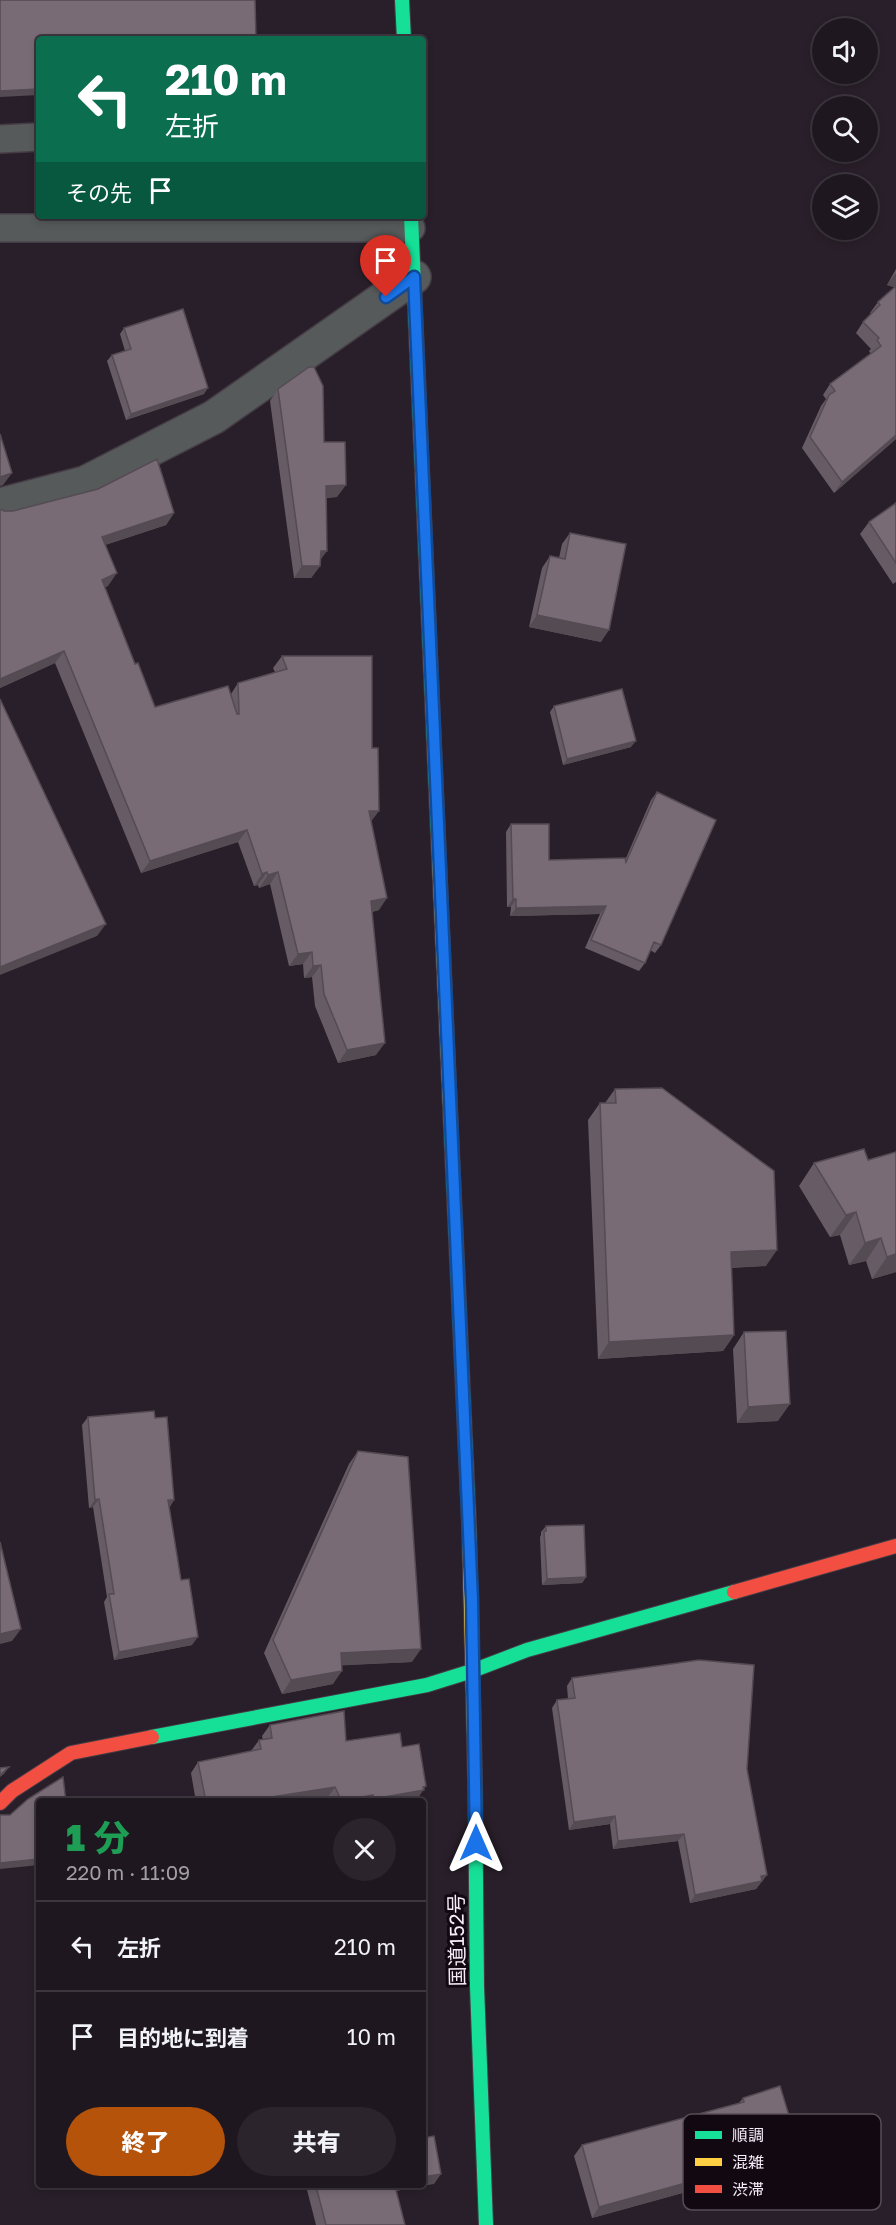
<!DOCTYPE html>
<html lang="ja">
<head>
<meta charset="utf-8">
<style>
	:root { --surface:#1f1720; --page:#2c242d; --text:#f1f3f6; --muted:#a19fa5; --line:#3c363e; --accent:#b45309 }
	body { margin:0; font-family:"Golos Text","Noto Sans JP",sans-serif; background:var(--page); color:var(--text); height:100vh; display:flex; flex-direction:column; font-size:22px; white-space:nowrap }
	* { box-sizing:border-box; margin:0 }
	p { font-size:20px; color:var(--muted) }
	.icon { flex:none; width:33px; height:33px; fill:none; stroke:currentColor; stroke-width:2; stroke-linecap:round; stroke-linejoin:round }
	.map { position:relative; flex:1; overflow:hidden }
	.details { position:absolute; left:36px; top:1798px; width:390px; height:390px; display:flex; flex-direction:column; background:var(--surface); border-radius:6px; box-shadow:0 3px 9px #0003,0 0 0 2px var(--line) }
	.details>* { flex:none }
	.guide { position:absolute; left:36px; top:36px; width:390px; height:183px; border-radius:6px; box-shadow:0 3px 9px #0003,0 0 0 2px var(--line); background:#0b6e4f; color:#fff; overflow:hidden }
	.fabs { position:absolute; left:812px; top:18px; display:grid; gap:12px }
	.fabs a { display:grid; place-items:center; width:66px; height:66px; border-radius:50%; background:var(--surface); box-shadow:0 3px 9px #0003,0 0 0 2px var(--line); font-size:30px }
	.pin { position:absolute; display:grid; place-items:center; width:51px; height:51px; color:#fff; margin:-62px -26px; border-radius:50% 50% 50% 0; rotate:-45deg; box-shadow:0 0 6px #0007 }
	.pin .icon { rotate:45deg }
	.me { position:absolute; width:66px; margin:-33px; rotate:0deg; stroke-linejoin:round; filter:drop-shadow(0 0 4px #0008) }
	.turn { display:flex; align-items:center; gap:21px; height:126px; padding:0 30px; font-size:27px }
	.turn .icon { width:78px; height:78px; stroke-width:2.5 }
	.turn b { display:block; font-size:42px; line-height:51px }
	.then { display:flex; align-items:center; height:57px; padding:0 30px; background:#0003; gap:12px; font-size:22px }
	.round { display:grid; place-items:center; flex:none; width:63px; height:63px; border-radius:32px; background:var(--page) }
	.summary { display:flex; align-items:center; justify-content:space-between; height:102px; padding:0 30px }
	h1 { font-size:36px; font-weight:800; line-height:45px; color:#1e9e55 }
	.button { display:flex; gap:12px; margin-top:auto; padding:12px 30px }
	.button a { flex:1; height:69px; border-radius:36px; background:var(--accent); color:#fff; font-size:24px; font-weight:800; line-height:69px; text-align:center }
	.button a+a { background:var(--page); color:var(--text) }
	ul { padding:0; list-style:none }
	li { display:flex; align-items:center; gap:18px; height:90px; padding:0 30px; border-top:2px solid var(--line) }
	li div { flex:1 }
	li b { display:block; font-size:22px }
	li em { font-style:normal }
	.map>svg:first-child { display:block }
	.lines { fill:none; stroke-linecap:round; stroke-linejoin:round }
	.lane-casing { stroke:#453d46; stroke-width:30 }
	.street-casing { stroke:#453d46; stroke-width:36 }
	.fast-casing { stroke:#453d46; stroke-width:16 }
	.slow-casing { stroke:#453d46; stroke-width:16 }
	.jam-casing { stroke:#453d46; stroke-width:16 }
	.lane { stroke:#575a5a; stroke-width:27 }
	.street { stroke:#575a5a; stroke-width:33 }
	.fast { stroke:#16e098; stroke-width:14 }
	.slow { stroke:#ffcf43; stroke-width:14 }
	.jam { stroke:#f24e42; stroke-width:14 }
	.wall { fill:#675c65 }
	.shaded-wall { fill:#544b53 }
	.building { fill:#786b76; stroke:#544b53; stroke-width:1.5 }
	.route-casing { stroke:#114b97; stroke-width:15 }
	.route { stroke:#1a73e8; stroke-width:10 }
	.labels { text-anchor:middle; stroke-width:6; stroke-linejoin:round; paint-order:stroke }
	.street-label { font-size:20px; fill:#f9ecfa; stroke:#110811 }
	.key { fill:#110811; stroke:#574c57; stroke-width:1.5 }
	.key-label { font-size:16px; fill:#f9ecfa }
</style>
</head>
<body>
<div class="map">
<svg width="896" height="2225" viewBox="0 0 896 2225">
	<rect width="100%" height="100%" fill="#291f2a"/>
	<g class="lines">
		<defs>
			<path id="lane" d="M 0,139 L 39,137
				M 0,228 L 411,228"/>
			<path id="street" d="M 0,505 L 85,483 L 214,417 L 414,277"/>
			<path id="fast" d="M 402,0 L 404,39
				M 411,216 L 439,858
				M 450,1107 L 469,1524
				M 152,1737 L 427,1685 L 472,1671 L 527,1650 L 734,1592
				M 475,1779 L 477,1986 L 486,2225"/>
			<path id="slow" d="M 439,858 L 450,1107
				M 469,1524 L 475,1779"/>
			<path id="jam" d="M 734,1592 L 896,1546
				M 0,1803 L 12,1791 L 71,1753 L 152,1737"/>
		</defs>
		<!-- lane casing -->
		<use href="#lane" class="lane-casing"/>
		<!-- street casing -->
		<use href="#street" class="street-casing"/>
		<!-- fast casing -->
		<use href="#fast" class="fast-casing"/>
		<!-- slow casing -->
		<use href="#slow" class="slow-casing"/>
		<!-- jam casing -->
		<use href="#jam" class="jam-casing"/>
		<!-- lane -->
		<use href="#lane" class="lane"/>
		<!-- street -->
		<use href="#street" class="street"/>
		<!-- fast -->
		<use href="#fast" class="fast"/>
		<!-- slow -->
		<use href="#slow" class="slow"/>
		<!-- jam -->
		<use href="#jam" class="jam"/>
	</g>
	<!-- wall -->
	<path class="wall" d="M 896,269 L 896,439 L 834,493 L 802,448 L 821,406 L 826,399 L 823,395 L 830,384 L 871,354 L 869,351 L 871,349 L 856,333 L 863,322 L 871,314 L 870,313 L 878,302 L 895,287 L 887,285 Z
		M 124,328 L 204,394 L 126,420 L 107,361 L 112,355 L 125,351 L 120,334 Z
		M 278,389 L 324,442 L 337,497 L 326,498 L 320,566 L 311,578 L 294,578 L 270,401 Z
		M 896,503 L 896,582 L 893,584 L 860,534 L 869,522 Z
		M 0,509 L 4,511 L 174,513 L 166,525 L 105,545 L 108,586 L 105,587 L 135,664 L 155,707 L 231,694 L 238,683 L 275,672 L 273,668 L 282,656 L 371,821 L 379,910 L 372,912 L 376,1055 L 338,1063 L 315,1006 L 312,977 L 304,978 L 303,964 L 289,966 L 270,884 L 259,888 L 258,885 L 254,886 L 238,842 L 141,873 L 55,663 L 0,688 Z
		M 570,533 L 601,642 L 529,627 L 542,568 L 550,556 L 559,558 L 562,544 Z
		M 554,706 L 631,747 L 563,765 L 550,712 Z
		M 657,792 L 661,945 L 655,953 L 650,950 L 645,963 L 639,971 L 585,948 L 600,914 L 510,916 L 511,907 L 507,907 L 506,832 L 511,824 L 549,860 L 626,858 L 651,800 Z
		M 615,1089 L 766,1266 L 731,1268 L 734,1335 L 723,1351 L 598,1359 L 588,1120 L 600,1103 L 605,1103 Z
		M 864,1149 L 896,1272 L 872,1279 L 866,1261 L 849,1265 L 840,1235 L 830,1237 L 799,1186 L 814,1163 Z
		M 744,1332 L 778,1421 L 737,1423 L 733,1349 Z
		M 88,1417 L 155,1418 L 174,1500 L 169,1508 L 192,1645 L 114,1660 L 104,1602 L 107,1597 L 93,1507 L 89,1508 L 82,1425 Z
		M 358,1451 L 412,1662 L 342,1665 L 333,1684 L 282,1694 L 264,1653 L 349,1464 Z
		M 546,1526 L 586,1577 L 582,1583 L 542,1585 L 540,1537 L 541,1535 L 541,1532 Z
		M 572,1678 L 747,1769 L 767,1875 L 756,1889 L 690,1903 L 678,1841 L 613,1849 L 610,1824 L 569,1830 L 552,1708 L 557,1700 L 568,1699 L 567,1686 Z
		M 270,1725 L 346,1741 L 402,1747 L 423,1789 L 416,1801 L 412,1802 L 330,1802 L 328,1797 L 302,1802 L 196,1802 L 191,1773 L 198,1762 L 251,1751 L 259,1740 L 263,1740 L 262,1736 Z
		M 743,2098 L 801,2155 L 793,2165 L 756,2176 L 755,2173 L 722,2182 L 592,2218 L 574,2156 L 582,2145 L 739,2103 Z
		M 434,2184 L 396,2191 L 405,2225 L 316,2225 L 306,2186 L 423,2186 Z"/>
	<!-- shaded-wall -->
	<path class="shaded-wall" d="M 39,89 L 39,95 L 0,97 L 0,91 Z
		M 895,274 L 896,274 L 896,288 L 887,285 Z
		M 208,388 L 204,394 L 126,420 L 131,414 Z
		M 896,435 L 896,439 L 834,493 L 842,482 Z
		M 12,473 L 3,485 L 0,486 L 0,477 Z
		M 346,485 L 337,497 L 317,498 L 326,486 Z
		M 174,513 L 166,525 L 93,549 L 102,537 Z
		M 321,551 L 327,551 L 318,563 Z
		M 302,566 L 320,566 L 311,578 L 294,578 Z
		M 117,573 L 108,586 L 93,592 L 102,580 Z
		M 537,615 L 609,630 L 601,642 L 529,627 Z
		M 64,651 L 55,663 L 0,688 L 0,679 Z
		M 636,741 L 631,747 L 563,765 L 567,759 Z
		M 369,811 L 379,811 L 370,823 Z
		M 247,830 L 238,842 L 141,873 L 150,861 Z
		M 267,872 L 258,885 L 254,886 L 262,874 Z
		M 278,872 L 270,884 L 259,888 L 268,875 Z
		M 387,898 L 379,910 L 363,914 L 371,901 Z
		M 513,899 L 516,899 L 511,907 L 507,907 Z
		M 606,906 L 600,914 L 510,916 L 516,908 Z
		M 106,924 L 97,936 L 0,975 L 0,967 Z
		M 312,952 L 303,964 L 289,966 L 298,954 Z
		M 321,965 L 312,977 L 304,978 L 313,966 Z
		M 385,1043 L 376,1055 L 338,1063 L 347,1050 Z
		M 856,1212 L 840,1235 L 830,1237 L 846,1215 Z
		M 881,1238 L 866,1261 L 849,1265 L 865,1243 Z
		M 777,1250 L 766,1266 L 720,1268 L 731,1252 Z
		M 896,1254 L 896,1272 L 872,1279 L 887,1257 Z
		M 734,1335 L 723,1351 L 598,1359 L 609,1342 Z
		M 790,1404 L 778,1421 L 737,1423 L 748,1407 Z
		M 99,1499 L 93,1507 L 89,1508 L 95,1500 Z
		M 168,1500 L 174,1500 L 169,1508 Z
		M 586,1577 L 582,1583 L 542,1585 L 547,1579 Z
		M 21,1629 L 12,1641 L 0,1644 L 0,1634 Z
		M 198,1637 L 192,1645 L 114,1660 L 119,1652 Z
		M 421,1649 L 412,1662 L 331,1666 L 341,1653 Z
		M 342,1671 L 333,1684 L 282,1694 L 291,1680 Z
		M 9,1767 L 4,1774 L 0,1777 L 0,1775 Z
		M 426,1786 L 416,1801 L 371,1802 L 373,1799 Z
		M 335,1787 L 328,1797 L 302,1802 L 246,1802 Z
		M 373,1795 L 369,1802 L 350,1802 L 351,1799 Z
		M 246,1799 L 244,1802 L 231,1802 Z
		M 615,1816 L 610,1824 L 569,1830 L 574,1822 Z
		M 684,1834 L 678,1841 L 613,1849 L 618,1841 Z
		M 39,1859 L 39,1865 L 0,1869 L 0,1863 Z
		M 767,1875 L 756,1889 L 690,1903 L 695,1895 Z
		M 801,2155 L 793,2165 L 756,2176 L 763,2165 Z
		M 762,2162 L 755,2173 L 592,2218 L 599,2207 Z
		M 441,2174 L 434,2184 L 387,2192 L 392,2186 L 423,2186 L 423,2177 Z"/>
	<!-- building -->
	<path class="building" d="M 0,0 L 255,0 L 256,39 L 39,39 L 39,89 L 0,91 Z
		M 896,286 L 896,435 L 842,482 L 810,437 L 829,395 L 835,391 L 830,384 L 881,346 L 877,340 L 879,338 L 863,322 L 880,305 L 878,302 Z
		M 183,309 L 208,388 L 131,414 L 112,355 L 131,349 L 124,328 Z
		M 309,367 L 314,367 L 323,386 L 324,442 L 345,442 L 346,485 L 326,486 L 327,551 L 321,551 L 320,566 L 302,566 L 278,389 Z
		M 0,434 L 12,473 L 0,477 Z
		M 157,459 L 174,513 L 102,537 L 117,573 L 102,580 L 135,664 L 138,663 L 155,707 L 228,686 L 237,714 L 239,714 L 238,683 L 287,669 L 282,656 L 372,656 L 372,748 L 378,748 L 379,811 L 369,811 L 387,898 L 371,901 L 385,1043 L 347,1050 L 324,994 L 321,965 L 313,966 L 312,952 L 298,954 L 278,872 L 268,875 L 267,872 L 262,874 L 247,830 L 150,861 L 64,651 L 0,679 L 0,509 L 4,511 L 13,511 L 98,489 Z
		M 896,503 L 896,563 L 869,522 Z
		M 570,533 L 626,544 L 609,630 L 537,615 L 550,556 L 565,559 Z
		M 622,689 L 636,741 L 567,759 L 554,706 Z
		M 0,699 L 106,924 L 0,967 Z
		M 657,792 L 716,820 L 661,945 L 654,942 L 645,963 L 591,940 L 606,906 L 516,908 L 516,899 L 513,899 L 511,824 L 549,824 L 549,860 L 625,858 L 626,862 Z
		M 662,1088 L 774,1171 L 777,1250 L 731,1252 L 734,1335 L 609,1342 L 600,1103 L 616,1103 L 615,1089 Z
		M 864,1149 L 868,1160 L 896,1152 L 896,1254 L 887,1257 L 881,1238 L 865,1243 L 856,1212 L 846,1215 L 814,1163 Z
		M 786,1331 L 790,1404 L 748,1407 L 744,1332 Z
		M 154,1411 L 155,1418 L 167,1417 L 174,1500 L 168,1500 L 181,1580 L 189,1579 L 198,1637 L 119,1652 L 109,1594 L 114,1594 L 99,1499 L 95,1500 L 88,1417 Z
		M 358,1451 L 408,1457 L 421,1649 L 341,1653 L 342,1671 L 291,1680 L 273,1640 Z
		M 584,1525 L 586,1577 L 547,1579 L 544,1531 L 546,1531 L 546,1526 Z
		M 0,1542 L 21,1629 L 0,1634 Z
		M 699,1660 L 754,1665 L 747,1769 L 767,1875 L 761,1876 L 762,1881 L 695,1895 L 684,1834 L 618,1841 L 615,1816 L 574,1822 L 557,1700 L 575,1698 L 572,1678 Z
		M 344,1711 L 346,1741 L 400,1733 L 402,1747 L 419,1744 L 426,1786 L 423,1787 L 424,1790 L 373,1799 L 373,1795 L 351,1799 L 352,1802 L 342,1802 L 335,1787 L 246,1801 L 246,1799 L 231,1802 L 206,1802 L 198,1762 L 261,1749 L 259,1740 L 272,1738 L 270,1725 Z
		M 9,1767 L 0,1775 L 0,1768 Z
		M 63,1777 L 66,1802 L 39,1802 L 39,1859 L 0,1863 L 0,1815 L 10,1815 L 28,1799 Z
		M 780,2086 L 801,2155 L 763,2165 L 762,2162 L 729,2171 L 599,2207 L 582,2145 L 744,2102 L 743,2098 Z
		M 434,2136 L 441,2174 L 423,2177 L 423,2138 Z
		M 316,2186 L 395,2186 L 405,2225 L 326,2225 Z"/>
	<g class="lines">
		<defs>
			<path id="route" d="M 386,297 L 414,277 L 472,1600 L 476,1843"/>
		</defs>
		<!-- route casing -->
		<use href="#route" class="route-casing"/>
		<!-- route -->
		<use href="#route" class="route"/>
	</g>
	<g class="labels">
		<!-- street labels -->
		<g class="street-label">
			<text transform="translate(457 1940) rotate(-91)" y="7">国道152号</text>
		</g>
	</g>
	<!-- legend -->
	<rect x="683" y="2114" width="198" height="96" rx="9" class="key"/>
	<rect x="695" y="2131" width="27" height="8" fill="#16e098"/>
	<rect x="695" y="2158" width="27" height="8" fill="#ffcf43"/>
	<rect x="695" y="2185" width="27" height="8" fill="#f24e42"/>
	<g class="key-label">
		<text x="732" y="2141">順調</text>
		<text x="732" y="2168">混雑</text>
		<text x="732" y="2195">渋滞</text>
	</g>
</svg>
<div class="fabs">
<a><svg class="icon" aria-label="sound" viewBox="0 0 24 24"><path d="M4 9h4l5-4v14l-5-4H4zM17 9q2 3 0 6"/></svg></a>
<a><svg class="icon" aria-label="search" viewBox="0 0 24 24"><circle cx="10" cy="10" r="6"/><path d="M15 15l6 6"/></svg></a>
<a><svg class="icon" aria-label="layers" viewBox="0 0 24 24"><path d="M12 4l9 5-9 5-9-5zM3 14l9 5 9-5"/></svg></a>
</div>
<div class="pin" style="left:386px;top:297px;background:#d93025"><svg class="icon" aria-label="arrive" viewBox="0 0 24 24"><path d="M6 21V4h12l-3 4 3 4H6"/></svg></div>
<svg class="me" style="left:476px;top:1843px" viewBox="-20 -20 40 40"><path d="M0-17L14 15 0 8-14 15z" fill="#1a73e8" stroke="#fff" stroke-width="4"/></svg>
<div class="guide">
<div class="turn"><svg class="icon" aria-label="left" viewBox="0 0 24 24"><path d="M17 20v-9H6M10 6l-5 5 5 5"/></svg><div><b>210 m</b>左折</div></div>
<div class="then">その先<svg class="icon" aria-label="arrive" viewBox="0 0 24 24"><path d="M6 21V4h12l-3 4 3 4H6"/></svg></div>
</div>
<section class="details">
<div class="summary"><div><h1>1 分</h1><p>220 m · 11:09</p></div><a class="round"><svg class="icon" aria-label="close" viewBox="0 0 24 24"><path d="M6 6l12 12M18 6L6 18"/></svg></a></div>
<ul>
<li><svg class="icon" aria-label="left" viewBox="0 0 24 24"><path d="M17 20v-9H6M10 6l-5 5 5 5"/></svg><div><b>左折</b></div><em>210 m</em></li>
<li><svg class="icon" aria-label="arrive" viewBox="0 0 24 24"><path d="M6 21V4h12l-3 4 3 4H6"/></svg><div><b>目的地に到着</b></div><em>10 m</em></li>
</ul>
<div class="button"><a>終了</a><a>共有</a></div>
</section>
</div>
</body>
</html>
